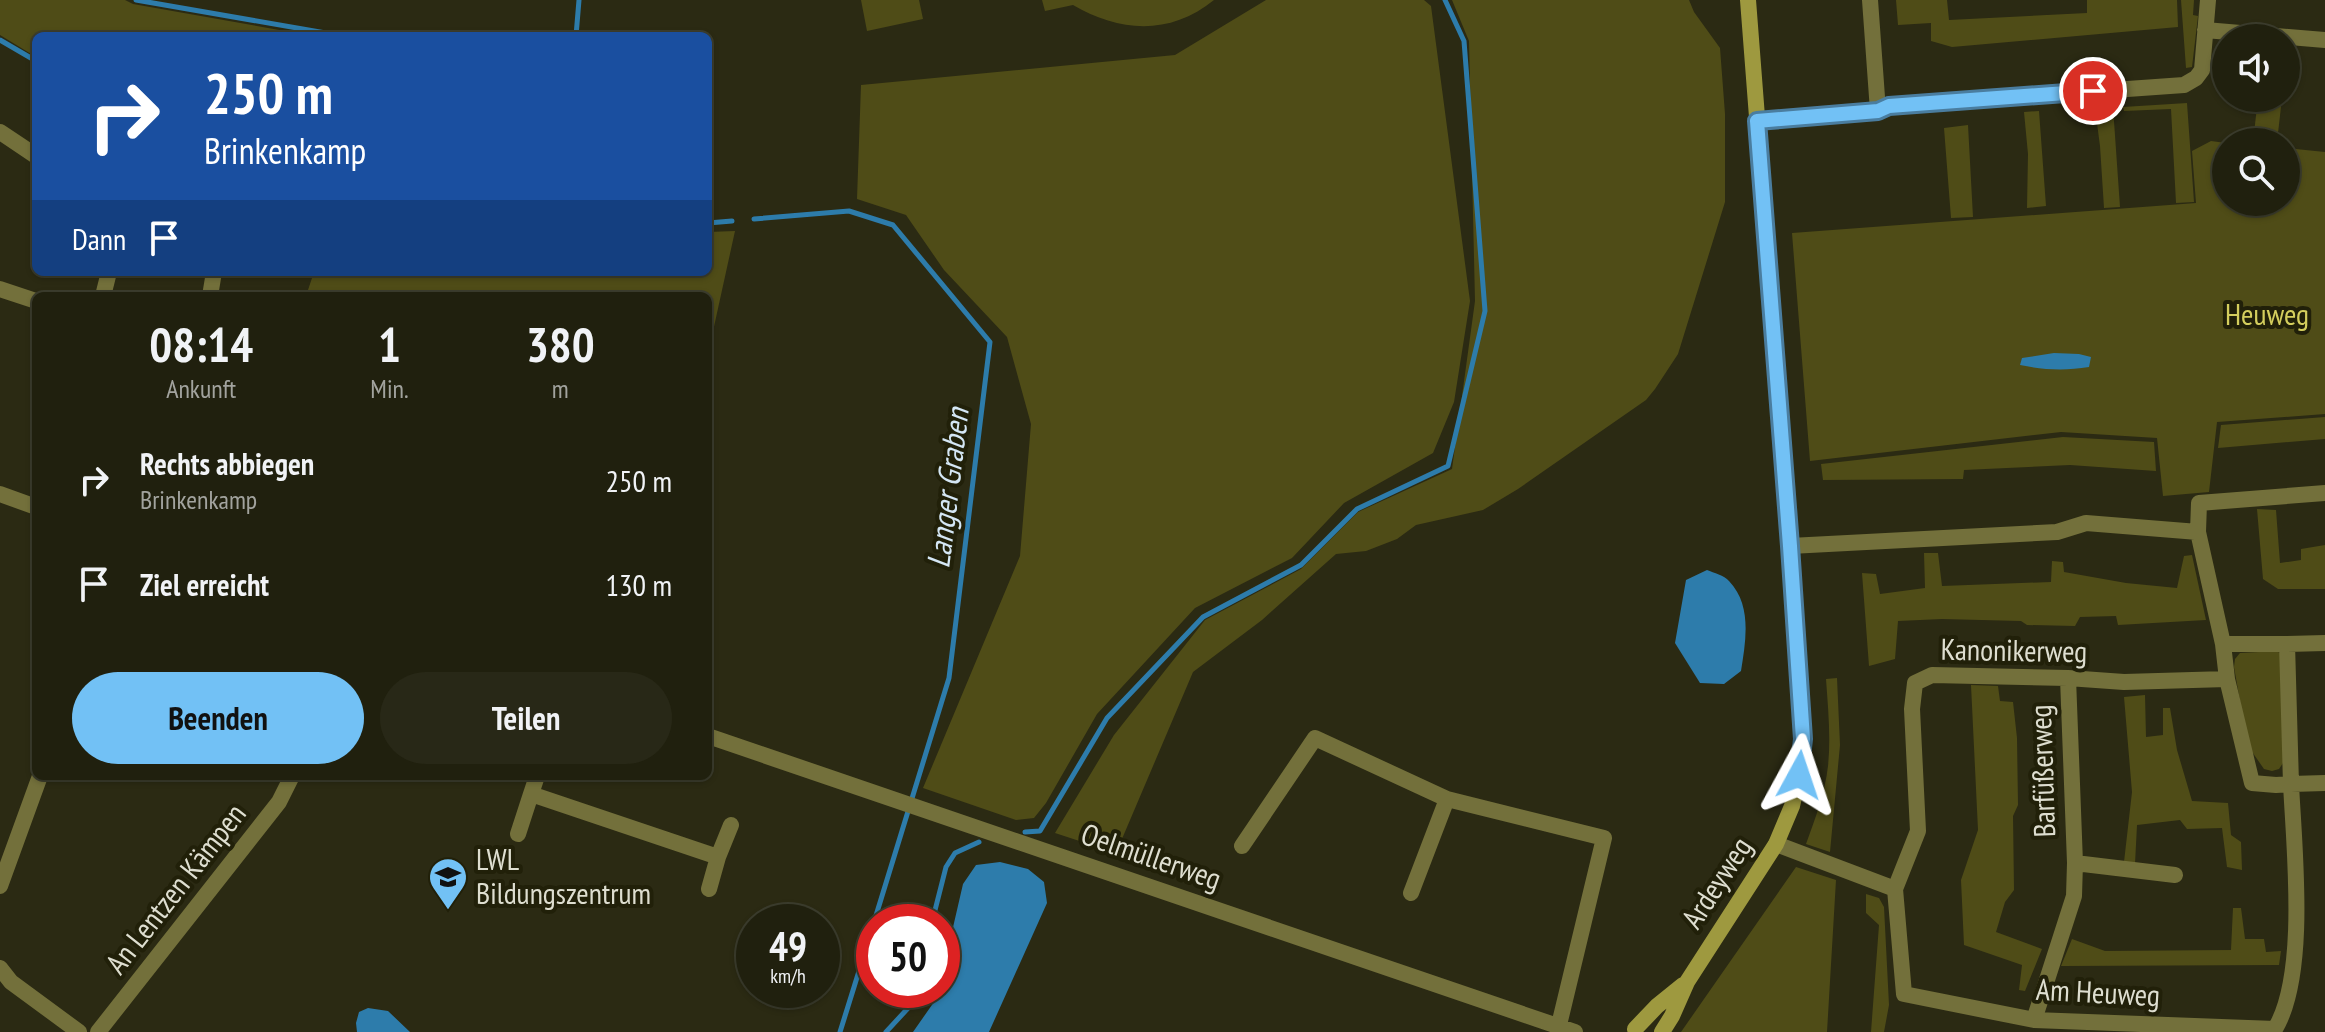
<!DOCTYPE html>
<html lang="de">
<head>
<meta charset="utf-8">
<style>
	:root { --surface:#20200e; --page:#282817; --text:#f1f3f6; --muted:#a2a39e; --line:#3d3e2e; --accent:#72c1f5 }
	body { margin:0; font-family:"PT Sans Narrow",sans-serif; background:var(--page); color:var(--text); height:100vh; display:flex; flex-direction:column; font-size:30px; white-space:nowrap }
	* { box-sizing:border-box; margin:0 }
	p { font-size:26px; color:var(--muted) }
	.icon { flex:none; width:44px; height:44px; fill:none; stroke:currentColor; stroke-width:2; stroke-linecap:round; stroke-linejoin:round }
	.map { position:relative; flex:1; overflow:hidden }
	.details { position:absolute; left:32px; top:292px; width:680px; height:488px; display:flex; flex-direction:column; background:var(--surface); border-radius:12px; box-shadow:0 2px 6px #0004,0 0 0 2px var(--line) }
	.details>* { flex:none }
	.hud { position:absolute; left:32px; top:32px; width:680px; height:244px; border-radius:12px; box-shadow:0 2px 6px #0004,0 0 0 2px var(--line); background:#1a4fa0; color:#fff; overflow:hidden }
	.tools { position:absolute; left:2212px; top:24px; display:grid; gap:16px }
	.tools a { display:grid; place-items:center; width:88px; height:88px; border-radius:50%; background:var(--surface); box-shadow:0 2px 6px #0004,0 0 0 2px var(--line); font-size:40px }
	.speed { position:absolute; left:736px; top:904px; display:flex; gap:16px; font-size:40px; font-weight:700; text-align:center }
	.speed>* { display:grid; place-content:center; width:104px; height:104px; border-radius:50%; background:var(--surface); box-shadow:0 2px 6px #0004,0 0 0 2px var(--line); line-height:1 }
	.speed small { font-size:20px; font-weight:400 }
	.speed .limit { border:12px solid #d22; background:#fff; color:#111 }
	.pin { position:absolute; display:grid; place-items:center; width:68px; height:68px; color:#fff; margin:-34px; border:4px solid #fff; border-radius:50%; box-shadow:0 2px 8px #0007 }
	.me { position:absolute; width:88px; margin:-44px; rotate:5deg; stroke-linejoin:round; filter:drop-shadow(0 0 6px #0008) }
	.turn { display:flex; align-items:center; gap:28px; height:168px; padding:0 40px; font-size:36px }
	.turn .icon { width:104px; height:104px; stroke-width:2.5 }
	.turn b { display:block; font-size:56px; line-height:68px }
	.then { display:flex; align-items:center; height:76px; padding:0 40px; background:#0003; gap:16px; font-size:30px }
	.eta { display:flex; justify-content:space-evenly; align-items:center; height:136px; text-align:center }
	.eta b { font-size:48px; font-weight:800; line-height:56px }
	.primary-button { display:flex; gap:16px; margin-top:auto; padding:16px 40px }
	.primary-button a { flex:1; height:92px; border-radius:48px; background:var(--accent); color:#111; font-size:32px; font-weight:800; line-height:92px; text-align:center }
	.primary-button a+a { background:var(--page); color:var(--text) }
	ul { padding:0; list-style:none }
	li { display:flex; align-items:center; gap:24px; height:104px; padding:0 40px }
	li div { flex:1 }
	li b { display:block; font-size:30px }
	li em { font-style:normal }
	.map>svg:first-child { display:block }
	.green { fill:#4f4c17 }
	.water { fill:#2d7cab }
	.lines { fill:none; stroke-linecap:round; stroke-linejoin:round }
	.stream { stroke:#2d7cab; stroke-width:5 }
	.street { stroke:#73703b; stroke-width:16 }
	.secondary { stroke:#9e993f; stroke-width:16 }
	.route-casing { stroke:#4a7d9f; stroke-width:20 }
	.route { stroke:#72c1f5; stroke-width:14 }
	.labels { text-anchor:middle; stroke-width:8; stroke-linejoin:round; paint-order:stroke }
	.park-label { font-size:30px; fill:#d4ce5d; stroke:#212009 }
	.street-label { font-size:30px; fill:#deded0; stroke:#212009 }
	.poi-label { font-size:30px; fill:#deded0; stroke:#212009; text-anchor:start }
	.water-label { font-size:32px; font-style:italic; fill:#d5e7f5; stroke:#212009 }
</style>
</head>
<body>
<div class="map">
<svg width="2325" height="1032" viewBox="0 0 2325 1032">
	<rect width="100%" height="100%" fill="#2b2a13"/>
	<!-- green -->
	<path class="green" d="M 0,0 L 125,0 L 133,4 L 313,36 L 36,36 L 36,57 L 0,35 Z
		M 861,0 L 919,0 L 923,19 L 867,31 Z
		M 1042,0 L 1214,0 C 1170,36 1119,32 1073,5 L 1045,11 Z
		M 1266,0 L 1424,0 L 1431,6 L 1470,301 L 1454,402 L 1433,453 L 1344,503 L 1292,558 L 1195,608 L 1097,714 L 1046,803 L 1034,818 L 1016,820 L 923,788 L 1020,556 L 1031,424 L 1007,337 L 944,270 L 906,215 L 857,199 L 861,85 L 1175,55 Z
		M 1452,0 L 1689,0 L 1694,12 L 1720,48 L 1725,114 L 1725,202 L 1678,354 L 1655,389 L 1646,400 L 1518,489 L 1483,510 L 1416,525 L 1397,539 L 1366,551 L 1336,554 L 1262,620 L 1193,672 L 1116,853 L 1055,833 L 1114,735 L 1205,620 L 1301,569 L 1358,512 L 1452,469 L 1475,301 L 1469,41 Z
		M 1896,0 L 1947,0 L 1949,20 L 2087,13 L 2087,0 L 2177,0 L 2178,27 L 1952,47 L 1931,41 L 1931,23 L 1898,25 Z
		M 2181,0 L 2194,0 L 2193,15 L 2198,16 L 2192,67 L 2186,68 Z
		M 2258,98 L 2282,98 L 2277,142 L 2253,142 Z
		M 2187,103 L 2194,202 L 2176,203 L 2171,109 L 2124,111 L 2123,107 Z
		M 2113,107 L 2120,207 L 2104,208 L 2100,146 L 2095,108 Z
		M 2039,111 L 2046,206 L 2027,208 L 2028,154 L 2024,112 Z
		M 1968,125 L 1973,217 L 1951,218 L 1944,128 Z
		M 2211,141 L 2226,143 L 2226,202 L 2286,202 L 2286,148 L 2325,152 L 2325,414 L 2217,422 L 2209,492 L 2163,496 L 2157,438 L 2061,432 L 1810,461 L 1792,233 L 2196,203 L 2192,151 Z
		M 735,231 L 708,354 L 708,296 L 306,296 L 314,272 L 708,272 L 708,232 Z
		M 2325,417 L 2325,439 L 2218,448 L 2221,425 Z
		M 2063,437 L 2154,442 L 2156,471 L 2070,465 L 1964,470 L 1963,479 L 1823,480 L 1821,464 Z
		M 2257,509 L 2276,510 L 2280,563 L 2301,560 L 2301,549 L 2325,545 L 2325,589 L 2278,589 L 2263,579 Z
		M 1924,553 L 1938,553 L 1942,586 L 2051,582 L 2052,561 L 2063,562 L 2064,572 L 2126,583 L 2177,588 L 2184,556 L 2192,555 L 2206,620 L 2118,625 L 2116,616 L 2080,617 L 2075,626 L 2027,625 L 2021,621 L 1942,619 L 1898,621 L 1895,659 L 1869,666 L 1862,573 L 1876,574 L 1880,594 L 1925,588 Z
		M 2277,651 L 2281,654 L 2283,763 L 2279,769 L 2272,771 L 2264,769 L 2248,746 L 2234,667 L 2235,659 L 2240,653 Z
		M 1837,678 L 1840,745 L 1830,852 L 1806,844 C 1815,819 1825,793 1828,766 C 1831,737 1828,708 1826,679 Z
		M 1971,685 L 1998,686 L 2000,701 L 2013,702 L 2017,738 L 2018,805 L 2013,816 L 2014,890 L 2005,902 L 1996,932 L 2042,949 L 2025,991 L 2019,990 L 2022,965 L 1964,945 L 1961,880 L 1978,830 Z
		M 2145,695 L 2146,737 L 2163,735 L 2163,708 L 2170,708 L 2177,750 L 2192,801 L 2228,803 L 2231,835 L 2241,842 L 2242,870 L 2227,867 L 2222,828 L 2187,829 L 2180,820 L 2137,825 L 2135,864 L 2124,862 L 2132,792 L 2124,697 Z
		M 1796,867 L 1836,880 L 1827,1032 L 1681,1032 Z
		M 1866,894 L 1879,898 L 1884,907 L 1889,1005 L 1884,1032 L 1871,1032 L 1879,925 L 1866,913 Z
		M 2233,908 L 2241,908 L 2245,939 L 2264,939 L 2266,952 L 2281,951 L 2279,965 L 2061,966 L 2072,939 L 2105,951 L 2231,950 Z"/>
	<!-- water -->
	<path class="water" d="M 2054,353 L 2079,354 L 2091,357 L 2089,367 C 2065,371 2044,370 2020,365 L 2022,358 Z
		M 1707,570 C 1714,573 1724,575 1729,581 C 1752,605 1746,640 1741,671 L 1724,684 L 1700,683 L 1675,643 L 1686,580 Z
		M 1000,862 L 1028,869 L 1044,882 L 1047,903 L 989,1032 L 913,1032 L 934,1002 L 938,990 L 942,990 L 942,975 L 963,884 L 976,865 Z
		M 368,1008 L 388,1011 L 410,1032 L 357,1032 L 356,1023 L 359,1012 Z"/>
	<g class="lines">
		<!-- stream -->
		<path class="stream" d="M 136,0 L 343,36
			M 576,36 L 579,0
			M 0,40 L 36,61
			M 754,219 L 849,211 L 893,225 L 990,342 L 949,678 L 874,922
			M 708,223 L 732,221
			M 1025,832 L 1040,831 L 1107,718 L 1203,617 L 1301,565 L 1357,509 L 1448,466 L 1485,311 L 1464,41 L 1445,0
			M 932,922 L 946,867 L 955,853 L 979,842
			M 840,1032 L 874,923
			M 886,1032 L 910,1006 L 915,990"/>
		<!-- street -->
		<path class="street" d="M 1870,0 L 1878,111
			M 2205,30 L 2325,40
			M 1757,121 L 1878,111 L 1889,106 L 2184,85 L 2196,78 L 2202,70 L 2208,0
			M 0,132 L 36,156
			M 0,289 L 36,301
			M 103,296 L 109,272
			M 210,296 L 214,272
			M 0,494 L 36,507
			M 2198,532 L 2199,503 L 2325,493
			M 1790,546 L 2057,532 L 2086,523 L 2198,532 L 2223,644 L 2227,679 L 2252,783 L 2276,785 L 2291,784 L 2287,644 L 2223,644
			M 2287,644 L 2325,643
			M 2068,678 L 2075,863
			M 708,736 L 1575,1032
			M 537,776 L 531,794 L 718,857 L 731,825
			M 518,834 L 531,794
			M 1776,844 L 1895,889 L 1904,994 L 2034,1020 L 2275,1029
			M 1242,846 L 1315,738 L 1447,799 L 1604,838 L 1559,1025
			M 0,886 L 40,776
			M 709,889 L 718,857
			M 1895,889 L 1918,831 L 1912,709 L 1915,683 L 1932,675 L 2068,678 L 2124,682 L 2227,679
			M 1411,893 L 1447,799
			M 0,968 L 11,982 L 79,1032
			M 2034,1020 L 2074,896 L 2075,863 L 2175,875
			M 2275,1029 C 2308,974 2294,848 2291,784 L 2325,783
			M 98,1032 L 279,802 L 292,776"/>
		<!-- secondary -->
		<path class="secondary" d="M 1635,1029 L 1657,1006 L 1683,985
			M 1662,1032 L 1672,1016 L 1687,982 L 1776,844 L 1792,806 L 1799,775 L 1803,739 L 1790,546 L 1748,0"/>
	</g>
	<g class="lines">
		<defs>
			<path id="route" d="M 1799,775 L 1803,739 L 1790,546 L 1757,121 L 1878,111 L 1889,106 L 2093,91"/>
		</defs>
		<!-- route casing -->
		<use href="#route" class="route-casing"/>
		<!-- route -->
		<use href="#route" class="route"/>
	</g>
	<!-- icons -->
	<defs>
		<symbol id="school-pin" viewBox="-11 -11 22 30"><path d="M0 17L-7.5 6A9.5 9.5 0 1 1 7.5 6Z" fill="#72c1f5" stroke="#212009"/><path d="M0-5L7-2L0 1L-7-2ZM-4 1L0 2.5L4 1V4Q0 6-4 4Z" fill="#111"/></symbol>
	</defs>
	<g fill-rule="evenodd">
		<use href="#school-pin" x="426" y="855" width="44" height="60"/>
	</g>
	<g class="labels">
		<!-- park labels -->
		<g class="park-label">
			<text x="2267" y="325">Heuweg</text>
		</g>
		<!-- street labels -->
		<g class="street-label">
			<text transform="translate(2014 651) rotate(1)" y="10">Kanonikerweg</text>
			<text transform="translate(2043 771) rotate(-92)" y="10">Barfüßerweg</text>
			<text transform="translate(1151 857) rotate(19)" y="10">Oelmüllerweg</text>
			<text transform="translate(1717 883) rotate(-57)" y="10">Ardeyweg</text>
			<text transform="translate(176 889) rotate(-52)" y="10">An Lentzen Kämpen</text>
			<text transform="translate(2098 993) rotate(3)" y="10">Am Heuweg</text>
		</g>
		<!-- poi labels -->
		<g class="poi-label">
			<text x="476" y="870">LWL<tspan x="476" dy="34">Bildungszentrum</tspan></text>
		</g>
		<!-- water labels -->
		<g class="water-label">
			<text transform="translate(948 488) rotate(-83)" y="11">Langer Graben</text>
		</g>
	</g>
</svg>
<div class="tools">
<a><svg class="icon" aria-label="sound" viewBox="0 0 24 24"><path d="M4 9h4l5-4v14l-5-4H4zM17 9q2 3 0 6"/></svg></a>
<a><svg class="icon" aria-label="search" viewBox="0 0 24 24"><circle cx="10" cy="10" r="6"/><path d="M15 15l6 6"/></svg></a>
</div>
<div class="speed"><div>49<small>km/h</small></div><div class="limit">50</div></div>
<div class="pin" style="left:2093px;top:91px;background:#d93025"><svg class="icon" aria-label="arrive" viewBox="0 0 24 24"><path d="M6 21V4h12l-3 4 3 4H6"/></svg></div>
<svg class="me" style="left:1799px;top:775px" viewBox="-20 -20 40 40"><path d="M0-17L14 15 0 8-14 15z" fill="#72c1f5" stroke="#fff" stroke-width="4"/></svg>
<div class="hud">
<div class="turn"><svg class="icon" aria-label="right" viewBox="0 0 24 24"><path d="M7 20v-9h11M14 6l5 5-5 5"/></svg><div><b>250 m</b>Brinkenkamp</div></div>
<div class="then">Dann<svg class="icon" aria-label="arrive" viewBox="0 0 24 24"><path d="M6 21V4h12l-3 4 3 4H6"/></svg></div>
</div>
<section class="details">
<div class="eta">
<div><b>08:14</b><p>Ankunft</p></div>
<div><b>1</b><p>Min.</p></div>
<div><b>380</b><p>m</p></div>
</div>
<ul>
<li><svg class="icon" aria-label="right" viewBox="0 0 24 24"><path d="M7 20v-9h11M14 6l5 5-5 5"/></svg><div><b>Rechts abbiegen</b><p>Brinkenkamp</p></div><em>250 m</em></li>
<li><svg class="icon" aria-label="arrive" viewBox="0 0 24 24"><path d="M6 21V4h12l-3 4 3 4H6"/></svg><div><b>Ziel erreicht</b></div><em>130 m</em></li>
</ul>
<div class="primary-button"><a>Beenden</a><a>Teilen</a></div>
</section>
</div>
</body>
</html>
